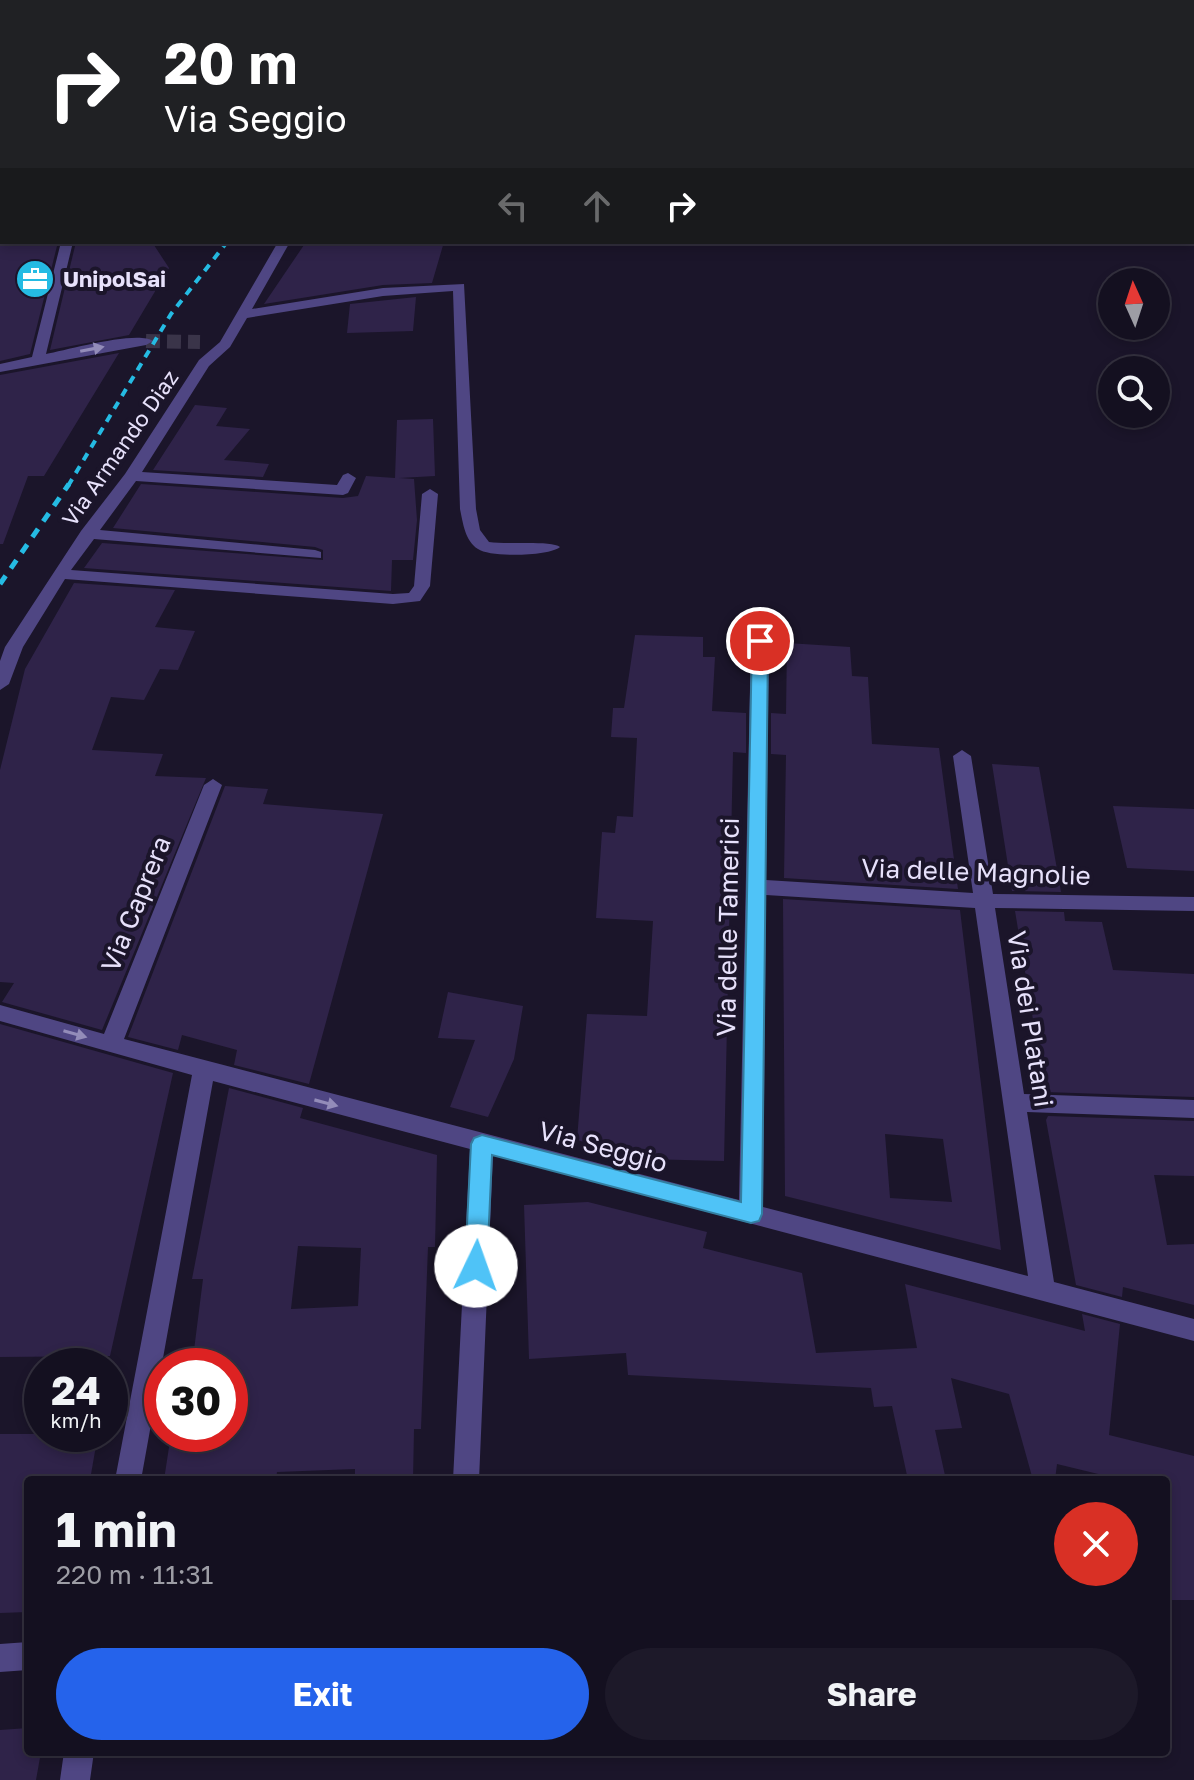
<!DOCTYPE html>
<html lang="en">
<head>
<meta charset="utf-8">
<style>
	:root { --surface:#141020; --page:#1d1929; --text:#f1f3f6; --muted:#9d9da5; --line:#33303e; --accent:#2563eb }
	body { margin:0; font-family:"Golos Text",sans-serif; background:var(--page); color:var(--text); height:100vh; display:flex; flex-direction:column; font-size:30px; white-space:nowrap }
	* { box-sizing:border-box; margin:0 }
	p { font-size:26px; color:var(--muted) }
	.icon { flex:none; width:44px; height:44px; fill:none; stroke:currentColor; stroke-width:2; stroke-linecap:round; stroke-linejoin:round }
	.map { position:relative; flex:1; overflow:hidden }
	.side { position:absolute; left:24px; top:1476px; width:1146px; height:280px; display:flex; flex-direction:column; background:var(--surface); border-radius:8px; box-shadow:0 4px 12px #0003,0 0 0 2px var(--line) }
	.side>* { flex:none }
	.hud { position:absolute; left:0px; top:0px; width:1194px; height:244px; box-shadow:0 4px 12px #0003,0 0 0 2px var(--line); background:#202124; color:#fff; overflow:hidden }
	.needle { width:52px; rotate:357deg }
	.tools { position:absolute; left:1098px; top:268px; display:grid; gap:16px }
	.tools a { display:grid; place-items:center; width:72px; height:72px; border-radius:50%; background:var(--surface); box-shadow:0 4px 12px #0003,0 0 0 2px var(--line); font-size:40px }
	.speed { position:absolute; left:24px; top:1348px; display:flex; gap:16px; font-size:40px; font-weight:700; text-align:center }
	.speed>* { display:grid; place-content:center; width:104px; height:104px; border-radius:50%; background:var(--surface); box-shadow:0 4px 12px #0003,0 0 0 2px var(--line); line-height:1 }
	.speed small { font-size:20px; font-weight:400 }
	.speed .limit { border:12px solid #d22; background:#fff; color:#111 }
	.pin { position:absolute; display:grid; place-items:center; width:68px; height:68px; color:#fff; margin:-34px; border:4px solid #fff; border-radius:50%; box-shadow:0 2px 8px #0007 }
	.me { position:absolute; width:88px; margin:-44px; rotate:3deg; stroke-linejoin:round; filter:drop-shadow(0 0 6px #0008) }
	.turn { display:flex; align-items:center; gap:28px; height:168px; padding:0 32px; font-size:36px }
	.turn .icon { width:104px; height:104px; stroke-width:2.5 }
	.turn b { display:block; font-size:56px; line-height:68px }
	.lanes { display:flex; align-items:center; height:76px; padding:0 32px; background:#0003; justify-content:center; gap:40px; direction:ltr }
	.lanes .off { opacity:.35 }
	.round { display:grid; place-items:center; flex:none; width:84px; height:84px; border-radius:42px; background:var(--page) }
	.headline { display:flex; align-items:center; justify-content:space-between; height:136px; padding:0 32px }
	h1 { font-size:48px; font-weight:700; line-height:60px }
	.primary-button { display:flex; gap:16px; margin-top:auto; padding:16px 32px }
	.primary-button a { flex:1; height:92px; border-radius:48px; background:var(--accent); color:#fff; font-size:32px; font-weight:700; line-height:92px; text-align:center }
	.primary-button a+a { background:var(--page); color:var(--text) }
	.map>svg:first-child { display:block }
	.building { fill:#2f2349; fill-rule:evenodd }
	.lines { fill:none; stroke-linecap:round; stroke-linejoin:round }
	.minor-tunnel { stroke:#3a3449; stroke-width:14; stroke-dasharray:14 7; stroke-linecap:butt }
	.minor { fill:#4f4683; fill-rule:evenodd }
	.rail-far1 { stroke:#25bbe3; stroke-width:4; stroke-dasharray:8 7; stroke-linecap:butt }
	.rail { stroke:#25bbe3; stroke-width:5; stroke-dasharray:10 9; stroke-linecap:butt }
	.oneway { fill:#938cb9 }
	.route { fill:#4fc3f7; stroke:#337fa1; stroke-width:2 }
	.labels { text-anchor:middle; stroke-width:8; stroke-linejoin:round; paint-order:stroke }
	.far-poi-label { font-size:22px; font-weight:bold; fill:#e7e1fb; stroke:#1b152a; text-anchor:start }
	.far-street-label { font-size:22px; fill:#e7e1fb; stroke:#1b152a }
	.street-label { font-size:26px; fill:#e7e1fb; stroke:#1b152a }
</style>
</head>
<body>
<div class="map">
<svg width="1194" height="1780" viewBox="0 0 1194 1780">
	<rect width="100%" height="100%" fill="#1b152a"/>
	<!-- building -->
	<path class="building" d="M 0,242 L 58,242 L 30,354 L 0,361 Z
		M 76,242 L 152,242 L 169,268 L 129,335 L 50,350 Z
		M 306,242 L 444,242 L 432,283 L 383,285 L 264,304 Z
		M 416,297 L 413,331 L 347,333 L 350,304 Z
		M 119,353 L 44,476 L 28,476 L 3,544 L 0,544 L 0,375 Z
		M 195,405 L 227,408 L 216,426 L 250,429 L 224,460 L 269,464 L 263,477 L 153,470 Z
		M 433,419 L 435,476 L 399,478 L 414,479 L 417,520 L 413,560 L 392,560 L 391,591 L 84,568 L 102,543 L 323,560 L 323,550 L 315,547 L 113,528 L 141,484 L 343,498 L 358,496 L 366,476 L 395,478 L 397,420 Z
		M 74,583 L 175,590 L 155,627 L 195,631 L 178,670 L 160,669 L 144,700 L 111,697 L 92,750 L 163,754 L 155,776 L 206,778 L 102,1030 L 2,1002 L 14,983 L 0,982 L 0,770 L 25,669 Z
		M 635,635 L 703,637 L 703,657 L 715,657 L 712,711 L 746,713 L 746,753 L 733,752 L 724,1161 L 644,1159 L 577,1140 L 587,1014 L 647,1016 L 653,921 L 596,918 L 602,832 L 615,833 L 617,816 L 633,817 L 637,738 L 611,737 L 613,708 L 624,708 Z
		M 787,643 L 850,647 L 852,676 L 868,677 L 872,744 L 939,748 L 958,889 L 784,878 L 786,755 L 771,754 L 771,713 L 786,714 Z
		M 992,764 L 1039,767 L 1061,892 L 1012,891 Z
		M 225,786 L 268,789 L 263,804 L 383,814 L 309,1084 L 234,1065 L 237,1050 L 182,1035 L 178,1050 L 128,1037 Z
		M 1113,806 L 1194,809 L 1194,871 L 1127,868 Z
		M 783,899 L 960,910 L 1001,1250 L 785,1196 ZM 885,1134 L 943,1139 L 952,1202 L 890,1198 Z
		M 1015,911 L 1064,912 L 1065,921 L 1102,922 L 1113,970 L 1194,974 L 1194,1097 L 1045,1092 Z
		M 448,992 L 523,1006 L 514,1059 L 488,1117 L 450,1107 L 475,1040 L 438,1038 Z
		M 0,1024 L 173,1073 L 110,1356 L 0,1357 Z
		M 229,1088 L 303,1108 L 300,1118 L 437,1155 L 435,1247 L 428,1247 L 421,1429 L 414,1429 L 413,1480 L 355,1480 L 355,1469 L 277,1472 L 276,1480 L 164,1480 L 171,1434 L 230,1434 L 230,1366 L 192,1366 L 203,1279 L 192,1279 ZM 298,1246 L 361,1248 L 358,1306 L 291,1309 Z
		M 1048,1116 L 1194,1121 L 1194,1176 L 1154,1175 L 1167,1245 L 1194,1244 L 1194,1305 L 1123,1287 L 1122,1297 L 1076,1285 L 1046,1120 Z
		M 588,1202 L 707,1232 L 703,1248 L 802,1273 L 816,1353 L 917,1348 L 905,1284 L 1085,1331 L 1082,1314 L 1120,1324 L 1109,1435 L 1194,1456 L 1194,1600 L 1166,1600 L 1166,1480 L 1123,1480 L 1057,1464 L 1055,1480 L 1033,1480 L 1009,1394 L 951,1378 L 962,1428 L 935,1430 L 946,1480 L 908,1480 L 892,1406 L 874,1407 L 871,1388 L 628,1375 L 626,1353 L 529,1359 L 524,1205 Z
		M 0,1434 L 98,1434 L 90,1480 L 28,1480 L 28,1612 L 0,1613 Z
		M 28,1728 L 28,1752 L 41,1752 L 36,1780 L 0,1780 L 0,1730 Z"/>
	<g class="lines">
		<!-- minor-tunnel -->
		<path class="minor-tunnel" d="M 146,341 L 200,342"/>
		<!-- minor -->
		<path class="minor" d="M 97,0 L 109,0 L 96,2 Z
			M 256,0 L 268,0 L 269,2 L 258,2 Z
			M 394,0 L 404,0 L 404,2 L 394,2 Z
			M 520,0 L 532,0 L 519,2 Z
			M 565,0 L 577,0 L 564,2 Z
			M 2,8 L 2,15 L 0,16 L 0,9 Z
			M 1192,28 L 1194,28 L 1194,34 L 1192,34 Z
			M 0,29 L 2,29 L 2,35 L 0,35 Z
			M 1192,72 L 1194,72 L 1192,79 Z
			M 0,172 L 2,172 L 2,180 L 0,180 Z
			M 61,242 L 73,242 L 46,354 C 67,350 138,330 153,341 L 146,345 L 0,372 L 0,364 L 32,357 Z
			M 278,242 L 290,242 L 252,309 L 383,288 L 464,284 L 476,509 L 480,530 L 489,542 C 506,545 551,540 560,547 C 550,556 491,558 478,549 C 465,541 463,523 460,509 L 453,291 L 383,296 L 247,318 L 230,347 L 209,366 L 142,472 L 337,485 L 343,475 L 348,473 L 356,478 L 348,493 L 343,495 L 136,481 L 100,530 L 315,550 L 321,552 L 321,558 L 94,539 L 71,570 L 393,594 L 409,593 L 414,586 L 422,494 L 430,489 L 438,494 L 430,586 L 420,601 L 393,604 L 65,579 L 23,647 L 9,684 L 0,690 L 0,661 L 5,647 L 81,531 L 125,474 L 199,360 L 220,342 Z
			M 760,636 L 769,641 L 766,880 L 973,893 L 953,756 L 962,750 L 971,756 L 993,894 L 1194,897 L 1194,911 L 995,908 L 1024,1094 L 1194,1100 L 1194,1118 L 1027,1112 L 1054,1282 L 1194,1319 L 1194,1341 L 493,1155 L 479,1480 L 453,1480 L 470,1149 L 213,1081 L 141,1480 L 115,1480 L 192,1075 L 0,1021 L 0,1005 L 104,1034 L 204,785 L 213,779 L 222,785 L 124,1039 L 739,1200 L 751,641 ZM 766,895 L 975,908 L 1028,1276 L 763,1207 Z
			M 28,1642 L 28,1670 L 0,1672 L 0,1644 Z
			M 64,1752 L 94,1752 L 90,1780 L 60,1780 Z"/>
		<!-- rail-far1 -->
		<path class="rail-far1" d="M 68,486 L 171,314 L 227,242"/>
		<!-- rail -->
		<path class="rail" d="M 0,584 L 69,484"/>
	</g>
	<!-- one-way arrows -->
	<defs><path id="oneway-solid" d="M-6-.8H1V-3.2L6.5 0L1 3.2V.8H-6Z" transform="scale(2)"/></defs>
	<g class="oneway">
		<use href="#oneway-solid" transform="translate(92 349) rotate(-11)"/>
		<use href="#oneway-solid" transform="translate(75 1034) rotate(16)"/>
		<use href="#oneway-solid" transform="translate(326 1103) rotate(15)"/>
	</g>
	<!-- route -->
	<path class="route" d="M 760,636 L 768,641 L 762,1214 L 759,1221 L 751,1223 L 492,1155 L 487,1266 L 484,1273 L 476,1276 L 468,1273 L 465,1266 L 471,1144 L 474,1138 L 482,1135 L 741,1202 L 752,641 Z"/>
	<!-- icons -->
	<defs>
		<symbol id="office-disc" viewBox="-11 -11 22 22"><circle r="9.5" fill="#25bbe3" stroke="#1b152a"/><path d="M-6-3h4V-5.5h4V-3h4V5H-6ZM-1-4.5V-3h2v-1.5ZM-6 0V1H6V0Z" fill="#fff"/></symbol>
	</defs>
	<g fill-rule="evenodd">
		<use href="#office-disc" x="13" y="257" width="44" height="44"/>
	</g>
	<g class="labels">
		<!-- far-poi labels -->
		<g class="far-poi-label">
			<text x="63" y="287">UnipolSai</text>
		</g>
		<!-- far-street labels -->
		<g class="far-street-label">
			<text transform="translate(120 448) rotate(-55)" y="8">Via Armando Diaz</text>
		</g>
		<!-- street labels -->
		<g class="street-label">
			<text transform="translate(976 872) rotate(2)" y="9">Via delle Magnolie</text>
			<text transform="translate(136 904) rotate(-68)" y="9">Via Caprera</text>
			<text transform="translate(728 927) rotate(-89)" y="9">Via delle Tamerici</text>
			<text transform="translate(1030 1019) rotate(81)" y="9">Via dei Platani</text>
			<text transform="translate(603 1147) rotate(15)" y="9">Via Seggio</text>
		</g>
	</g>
</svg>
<div class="tools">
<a><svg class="needle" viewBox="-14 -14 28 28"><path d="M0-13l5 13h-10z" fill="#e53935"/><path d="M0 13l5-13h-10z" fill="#9d9da5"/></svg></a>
<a><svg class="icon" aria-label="search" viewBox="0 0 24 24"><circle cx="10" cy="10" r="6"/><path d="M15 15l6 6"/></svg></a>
</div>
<div class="speed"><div>24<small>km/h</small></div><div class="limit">30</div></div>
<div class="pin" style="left:760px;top:641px;background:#d93025"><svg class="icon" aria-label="arrive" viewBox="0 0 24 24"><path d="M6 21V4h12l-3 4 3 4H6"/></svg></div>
<svg class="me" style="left:476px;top:1266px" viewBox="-20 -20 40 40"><circle r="19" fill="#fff"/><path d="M0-13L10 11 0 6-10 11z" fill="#4fc3f7"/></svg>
<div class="hud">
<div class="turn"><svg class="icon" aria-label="right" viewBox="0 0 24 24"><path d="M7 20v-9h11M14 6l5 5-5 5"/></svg><div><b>20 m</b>Via Seggio</div></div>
<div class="lanes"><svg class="icon off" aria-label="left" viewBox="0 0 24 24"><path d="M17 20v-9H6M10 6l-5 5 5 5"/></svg><svg class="icon off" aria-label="ahead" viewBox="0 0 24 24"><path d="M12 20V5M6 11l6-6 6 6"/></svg><svg class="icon" aria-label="right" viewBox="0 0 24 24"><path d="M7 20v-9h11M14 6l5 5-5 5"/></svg></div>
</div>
<section class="side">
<div class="headline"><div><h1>1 min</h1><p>220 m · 11:31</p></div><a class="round" style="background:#d93025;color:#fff"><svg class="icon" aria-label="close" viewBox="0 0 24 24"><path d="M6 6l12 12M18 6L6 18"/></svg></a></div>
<div class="primary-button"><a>Exit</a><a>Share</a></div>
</section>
</div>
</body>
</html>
